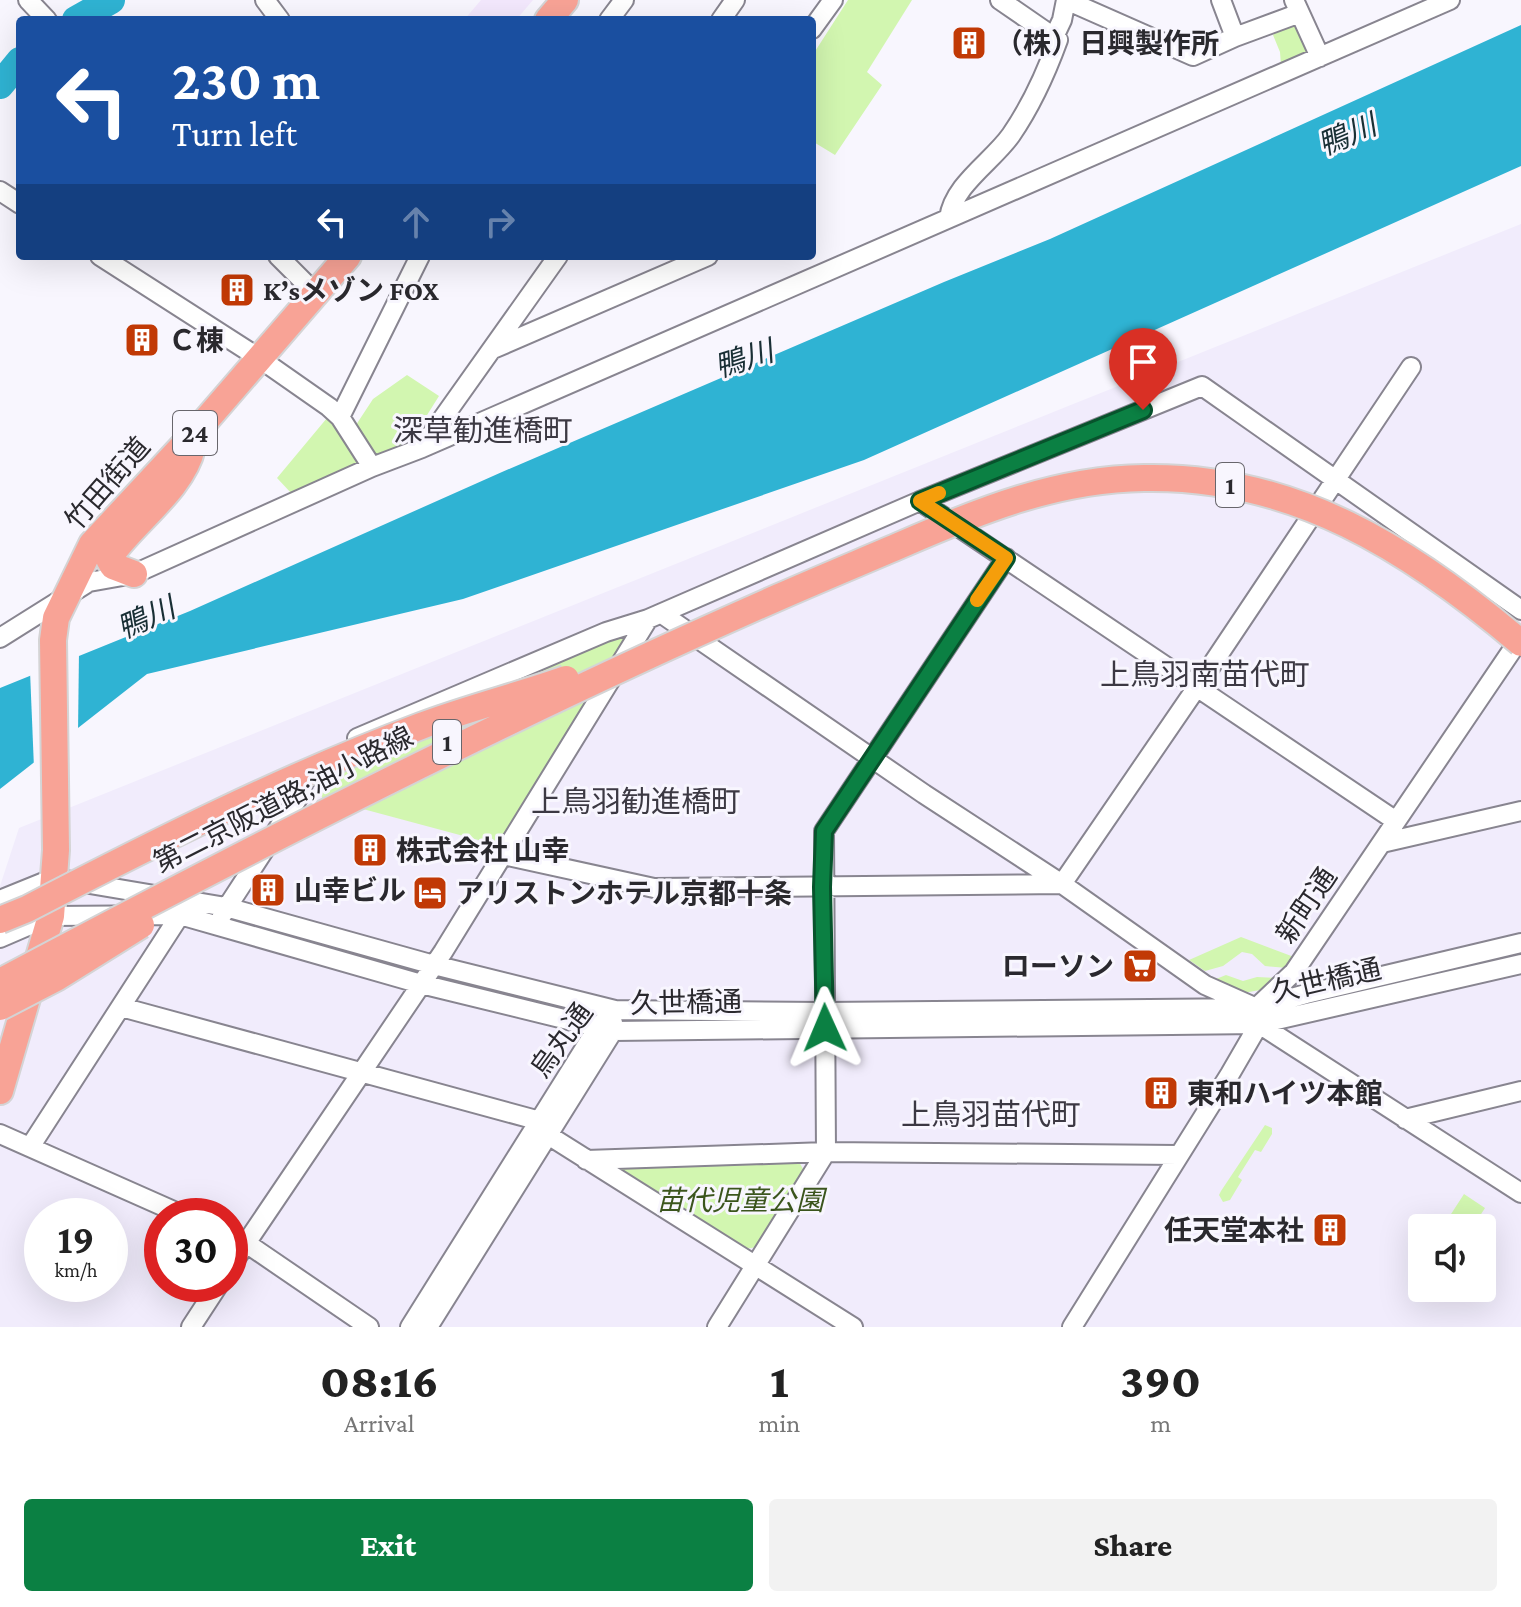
<!DOCTYPE html>
<html lang="en">
<head>
<meta charset="utf-8">
<style>
	:root { --surface:#fff; --page:#f2f2f2; --text:#222; --muted:#767676; --accent:#0b8043 }
	body { margin:0; font-family:"Crimson Pro","Noto Sans JP",serif; background:var(--page); color:var(--text); height:100vh; display:flex; flex-direction:column; font-size:30px; white-space:nowrap }
	* { box-sizing:border-box; margin:0 }
	p { font-size:26px; color:var(--muted) }
	.icon { flex:none; width:44px; height:44px; fill:none; stroke:currentColor; stroke-width:2; stroke-linecap:round; stroke-linejoin:round }
	.map { position:relative; height:1327px; overflow:hidden }
	.sheet { display:flex; flex-direction:column; background:var(--surface); flex:1 }
	.sheet>* { flex:none }
	.guide { position:absolute; left:16px; top:16px; width:800px; height:244px; border-radius:8px; box-shadow:0 8px 32px #0002; background:#1a4fa0; color:#fff; overflow:hidden }
	.tools { position:absolute; left:1408px; top:1214px; display:grid; gap:16px }
	.tools a { display:grid; place-items:center; width:88px; height:88px; border-radius:8px; background:var(--surface); box-shadow:0 8px 32px #0002; font-size:40px }
	.speed { position:absolute; left:24px; top:1198px; display:flex; gap:16px; font-size:40px; font-weight:700; text-align:center }
	.speed>* { display:grid; place-content:center; width:104px; height:104px; border-radius:50%; background:var(--surface); box-shadow:0 8px 32px #0002; line-height:1 }
	.speed small { font-size:20px; font-weight:400 }
	.speed .limit { border:12px solid #d22; background:#fff; color:#111 }
	.pin { position:absolute; display:grid; place-items:center; width:68px; height:68px; color:#fff; margin:-82px -34px; border-radius:50% 50% 50% 0; rotate:-45deg; box-shadow:0 0 8px #0007 }
	.pin .icon { rotate:45deg }
	.me { position:absolute; width:88px; margin:-44px; rotate:359deg; stroke-linejoin:round; filter:drop-shadow(0 0 6px #0008) }
	.turn { display:flex; align-items:center; gap:28px; height:168px; padding:0 24px; font-size:36px }
	.turn .icon { width:104px; height:104px; stroke-width:2.5 }
	.turn b { display:block; font-size:56px; line-height:68px }
	.lanes { display:flex; align-items:center; height:76px; padding:0 24px; background:#0003; justify-content:center; gap:40px; direction:ltr }
	.lanes .off { opacity:.35 }
	.eta { display:flex; justify-content:space-evenly; align-items:center; height:136px; text-align:center }
	.eta b { font-size:48px; font-weight:800; line-height:56px }
	.button { display:flex; gap:16px; margin-top:auto; padding:16px 24px }
	.button a { flex:1; height:92px; border-radius:8px; background:var(--accent); color:#fff; font-size:32px; font-weight:800; line-height:92px; text-align:center }
	.button a+a { background:var(--page); color:var(--text) }
	.map>svg:first-child { display:block }
	.commercial { fill:#f3e8fd }
	.built { fill:#f1ecfc; fill-rule:evenodd }
	.green { fill:#d2f6b0 }
	.water { fill:#2fb3d3 }
	.pier { fill:#f8f6fe }
	.lines { fill:none; stroke-linecap:round; stroke-linejoin:round }
	.river { stroke:#2fb3d3; stroke-width:28 }
	.minor-casing { stroke:#888590; stroke-width:22 }
	.highway-casing { stroke:#d4d4d5; stroke-width:30 }
	.minor { stroke:#fff; stroke-width:18 }
	.highway { stroke:#f8a396; stroke-width:26 }
	.highway-bridge-casing { stroke:#d4d4d5; stroke-width:30; stroke-linecap:butt }
	.highway-bridge { stroke:#f8a396; stroke-width:26 }
	.route-casing { stroke:#07532c; stroke-width:20 }
	.route { stroke:#0b8043; stroke-width:14 }
	.slow { stroke:#f59e0b; stroke-width:14 }
	.labels { text-anchor:middle; stroke-width:6; stroke-linejoin:round; paint-order:stroke }
	.shield { fill:#f8f6fe; stroke:#68666c; stroke-width:2 }
	.shield-label { font-size:26px; font-weight:bold; fill:#2a292e }
	.poi-label { font-size:28px; font-weight:bold; fill:#2a292e; stroke:#f8f6fe; text-anchor:start }
	.street-label { font-size:28px; fill:#2a292e; stroke:#f8f6fe }
	.park-label { font-size:28px; font-style:italic; fill:#3b551d; stroke:#f8f6fe }
	.water-label { font-size:30px; font-style:italic; fill:#192f35; stroke:#f8f6fe }
	.neighbourhood-label { font-size:30px; fill:#3c3943; stroke:#f8f6fe }
</style>
</head>
<body>
<div class="map">
<svg width="1521" height="1327" viewBox="0 0 1521 1327">
	<rect width="100%" height="100%" fill="#f8f6fe"/>
	<!-- commercial -->
	<path class="commercial" d="M 481,0 L 533,0 L 516,20 L 464,20 Z"/>
	<!-- built -->
	<path class="built" d="M 1521,224 L 1521,1327 L 0,1327 L 0,886 L 19,828 ZM 42,1216 L 110,1216 L 110,1284 L 42,1284 ZM 162,1216 L 230,1216 L 230,1284 L 162,1284 ZM 1422,1228 L 1482,1228 L 1482,1288 L 1422,1288 Z"/>
	<!-- green -->
	<path class="green" d="M 848,0 L 912,0 L 867,72 L 882,85 L 835,155 L 812,141 L 812,56 Z
		M 1291,24 L 1302,28 L 1310,49 L 1304,58 L 1281,65 L 1280,52 L 1273,35 L 1281,28 Z
		M 407,375 L 439,396 L 407,447 L 381,458 L 372,452 L 354,428 L 373,399 Z
		M 327,418 L 338,426 L 360,458 L 357,467 L 292,494 L 277,478 Z
		M 626,633 L 630,639 L 508,843 L 497,845 L 322,798 L 320,774 L 463,703 Z
		M 1241,937 L 1294,957 L 1287,968 L 1265,966 L 1252,954 L 1242,952 L 1223,966 L 1205,971 L 1189,960 Z
		M 1226,975 L 1243,981 L 1257,977 L 1281,978 L 1271,988 L 1238,994 L 1216,979 Z
		M 1265,1125 L 1272,1128 L 1272,1134 L 1261,1152 L 1255,1150 L 1238,1177 L 1242,1180 L 1230,1200 L 1223,1202 L 1219,1195 L 1221,1191 Z
		M 798,1160 L 803,1169 L 757,1247 L 745,1249 L 621,1171 L 621,1162 Z
		M 1464,1194 L 1485,1208 L 1472,1228 L 1442,1228 Z"/>
	<!-- water -->
	<path class="water" d="M 1521,25 L 1521,166 L 864,460 L 463,599 L 147,674 L 0,789 L 0,688 L 190,611 L 502,472 L 944,282 L 1050,239 Z"/>
	<!-- pier -->
	<path class="pier" d="M 79,651 L 78,732 L 34,768 L 30,671 Z"/>
	<g class="lines">
		<!-- river -->
		<path class="river" d="M 76,20 L 111,0
			M 0,85 L 20,61"/>
		<defs>
			<path id="minor" d="M 28,0 L 47,20
				M 265,0 L 280,20
				M 1066,0 L 1193,56 L 1235,37 L 1300,13
				M 1221,0 L 1235,37
				M 1294,0 L 1320,57
				M 609,20 L 624,0
				M 721,20 L 735,0
				M 812,29 L 833,0
				M 1054,37 L 1062,20 L 1066,0
				M 0,191 L 20,204
				M 949,218 C 954,184 992,162 1011,135 C 1031,106 1046,73 1058,40 L 1000,0
				M 100,256 L 259,358 L 329,407 L 340,417 L 372,467
				M 278,256 L 316,294
				M 493,349 L 708,256
				M 340,417 L 420,256
				M 423,446 L 558,256
				M 920,501 L 1396,821
				M 662,614 L 924,794 L 1062,884 L 1205,985 L 1252,1006
				M 0,638 L 89,582 L 134,574 L 372,467 L 422,448 L 1450,0
				M 357,738 L 606,632 L 648,619
				M 1382,843 L 1521,811
				M 503,855 L 654,888 L 1062,884
				M 1062,884 L 1197,687 L 1411,367
				M 0,900 L 54,878 L 226,907 L 434,965 L 615,1010 L 824,1012 L 1256,1008 L 1306,994 L 1521,943
				M 222,915 L 298,798 L 304,782 L 315,769
				M 0,938 L 51,916 L 180,915 L 421,984 L 613,1031 L 1259,1024 L 1521,964
				M 121,1007 L 540,1121
				M 1259,1024 L 1521,1193
				M 1405,1119 L 1521,1091
				M 0,1134 L 185,1216
				M 548,1135 L 853,1327
				M 30,1147 L 180,915
				M 586,1160 L 826,1152 L 1178,1155
				M 230,1236 L 246,1243 L 369,1327
				M 230,1267 L 443,952 L 648,619 L 920,501 L 1202,386 L 1521,610
				M 191,1327 L 219,1284
				M 410,1327 L 598,1027 L 606,1019
				M 428,1327 L 613,1031 L 613,1023
				M 717,1327 L 826,1152 L 824,831 L 1006,558
				M 1072,1327 L 1230,1074 L 1259,1024 L 1256,1008 L 1294,972 L 1521,637"/>
			<path id="highway" d="M 548,20 L 565,0
				M 134,574 L 113,566 L 109,559 L 111,555 C 134,522 183,488 192,448
				M 0,1091 L 51,916 L 56,850 L 53,640 L 56,618 L 92,544 L 195,433 L 348,256"/>
		</defs>
		<!-- minor casing -->
		<use href="#minor" class="minor-casing"/>
		<!-- highway casing -->
		<use href="#highway" class="highway-casing"/>
		<!-- minor -->
		<use href="#minor" class="minor"/>
		<!-- highway -->
		<use href="#highway" class="highway"/>
		<defs>
			<path id="highway-bridge" d="M 0,920 L 27,909 C 156,842 285,777 421,726 C 468,708 518,696 566,679
				M 0,982 C 256,846 513,714 779,597 C 820,579 861,562 903,544 C 981,510 1058,479 1144,478 C 1294,475 1411,550 1521,643
				M 0,1007 L 56,978 L 141,925"/>
		</defs>
		<!-- highway-bridge casing -->
		<use href="#highway-bridge" class="highway-bridge-casing"/>
		<!-- highway-bridge -->
		<use href="#highway-bridge" class="highway-bridge"/>
	</g>
	<g class="lines">
		<defs>
			<path id="route" d="M 825,1028 L 822,887 L 824,831 L 1006,558 L 920,501 L 1143,410"/>
		</defs>
		<!-- route casing -->
		<use href="#route" class="route-casing"/>
		<!-- route -->
		<use href="#route" class="route"/>
		<!-- slow -->
		<path class="slow" d="M 939,493 L 920,501 L 1006,558 L 977,600"/>
	</g>
	<!-- icons -->
	<defs>
		<symbol id="building-square" viewBox="-11 -11 22 22"><rect x="-9" y="-9" width="18" height="18" rx="4" fill="#c13905" stroke="#f8f6fe"/><path d="M-4-6H4V6H1V3H-1V6H-4ZM-2.5-4.3h1.7v1.8h-1.7ZM.8-4.3h1.7v1.8H.8ZM-2.5-1h1.7V.8h-1.7ZM.8-1h1.7V.8H.8Z" fill="#fff"/></symbol>
		<symbol id="hotel-square" viewBox="-11 -11 22 22"><rect x="-9" y="-9" width="18" height="18" rx="4" fill="#c13905" stroke="#f8f6fe"/><path d="M-6-4.5h1.5V1H6V5H4.5V3h-9V5H-6ZM-4 0a1.8 1.8 0 1 1 3.6 0ZM.5 0V-2.5h3Q6-2.5 6 0Z" fill="#fff"/></symbol>
		<symbol id="supermarket-square" viewBox="-11 -11 22 22"><rect x="-9" y="-9" width="18" height="18" rx="4" fill="#c13905" stroke="#f8f6fe"/><path d="M-6-5.5h2.5l.6 2H6L4.5 2H-2.5L-4.4-4H-6ZM-1.5 3.2a1.3 1.3 0 1 0 .1 0ZM3 3.2a1.3 1.3 0 1 0 .1 0Z" fill="#fff"/></symbol>
	</defs>
	<g fill-rule="evenodd">
		<use href="#building-square" x="949" y="23" width="40" height="40"/>
		<use href="#building-square" x="217" y="270" width="40" height="40"/>
		<use href="#building-square" x="122" y="320" width="40" height="40"/>
		<use href="#building-square" x="350" y="830" width="40" height="40"/>
		<use href="#building-square" x="248" y="870" width="40" height="40"/>
		<use href="#hotel-square" x="410" y="873" width="40" height="40"/>
		<use href="#supermarket-square" x="1120" y="946" width="40" height="40"/>
		<use href="#building-square" x="1141" y="1073" width="40" height="40"/>
		<use href="#building-square" x="1310" y="1210" width="40" height="40"/>
	</g>
	<g class="labels">
		<!-- shield labels -->
		<g class="shield">
			<rect x="173" y="411" width="44" height="44" rx="6"/>
			<rect x="1216" y="463" width="28" height="44" rx="6"/>
			<rect x="433" y="720" width="28" height="44" rx="6"/>
		</g>
		<g class="shield-label">
			<text x="195" y="442">24</text>
			<text x="1230" y="494">1</text>
			<text x="447" y="751">1</text>
		</g>
		<!-- poi labels -->
		<g class="poi-label">
			<text x="995" y="53">（株）日興製作所</text>
			<text x="263" y="300">K’sメゾン FOX</text>
			<text x="168" y="350">Ｃ棟</text>
			<text x="396" y="860">株式会社 山幸</text>
			<text x="294" y="900">山幸ビル</text>
			<text x="456" y="903">アリストンホテル京都十条</text>
			<text x="1114" y="976" text-anchor="end">ローソン</text>
			<text x="1187" y="1103">東和ハイツ本館</text>
			<text x="1304" y="1240" text-anchor="end">任天堂本社</text>
		</g>
		<!-- street labels -->
		<g class="street-label">
			<text transform="translate(107 483) rotate(-49)" y="10">竹田街道</text>
			<text transform="translate(283 799) rotate(-27)" y="10">第二京阪道路;油小路線</text>
			<text transform="translate(1306 905) rotate(-56)" y="10">新町通</text>
			<text transform="translate(1326 980) rotate(-13)" y="10">久世橋通</text>
			<text transform="translate(686 1002) rotate(-1)" y="10">久世橋通</text>
			<text transform="translate(561 1040) rotate(-54)" y="10">烏丸通</text>
		</g>
		<!-- park labels -->
		<g class="park-label">
			<text x="740" y="1210">苗代児童公園</text>
		</g>
		<!-- water labels -->
		<g class="water-label">
			<text transform="translate(1347 135) rotate(-23)" y="10">鴨川</text>
			<text transform="translate(744 359) rotate(-18)" y="10">鴨川</text>
			<text transform="translate(146 618) rotate(-24)" y="10">鴨川</text>
		</g>
		<!-- neighbourhood labels -->
		<g class="neighbourhood-label">
			<text x="483" y="441">深草勧進橋町</text>
			<text x="1205" y="685">上鳥羽南苗代町</text>
			<text x="636" y="812">上鳥羽勧進橋町</text>
			<text x="991" y="1125">上鳥羽苗代町</text>
		</g>
	</g>
</svg>
<div class="tools">
<a><svg class="icon" aria-label="sound" viewBox="0 0 24 24"><path d="M4 9h4l5-4v14l-5-4H4zM17 9q2 3 0 6"/></svg></a>
</div>
<div class="speed"><div>19<small>km/h</small></div><div class="limit">30</div></div>
<div class="pin" style="left:1143px;top:410px;background:#d93025"><svg class="icon" aria-label="arrive" viewBox="0 0 24 24"><path d="M6 21V4h12l-3 4 3 4H6"/></svg></div>
<svg class="me" style="left:825px;top:1028px" viewBox="-20 -20 40 40"><path d="M0-17L14 15 0 8-14 15z" fill="#0b8043" stroke="#fff" stroke-width="4"/></svg>
<div class="guide">
<div class="turn"><svg class="icon" aria-label="left" viewBox="0 0 24 24"><path d="M17 20v-9H6M10 6l-5 5 5 5"/></svg><div><b>230 m</b>Turn left</div></div>
<div class="lanes"><svg class="icon" aria-label="left" viewBox="0 0 24 24"><path d="M17 20v-9H6M10 6l-5 5 5 5"/></svg><svg class="icon off" aria-label="ahead" viewBox="0 0 24 24"><path d="M12 20V5M6 11l6-6 6 6"/></svg><svg class="icon off" aria-label="right" viewBox="0 0 24 24"><path d="M7 20v-9h11M14 6l5 5-5 5"/></svg></div>
</div>
</div>
<section class="sheet">
<div class="eta">
<div><b>08:16</b><p>Arrival</p></div>
<div><b>1</b><p>min</p></div>
<div><b>390</b><p>m</p></div>
</div>
<div class="button"><a>Exit</a><a>Share</a></div>
</section>
</body>
</html>
